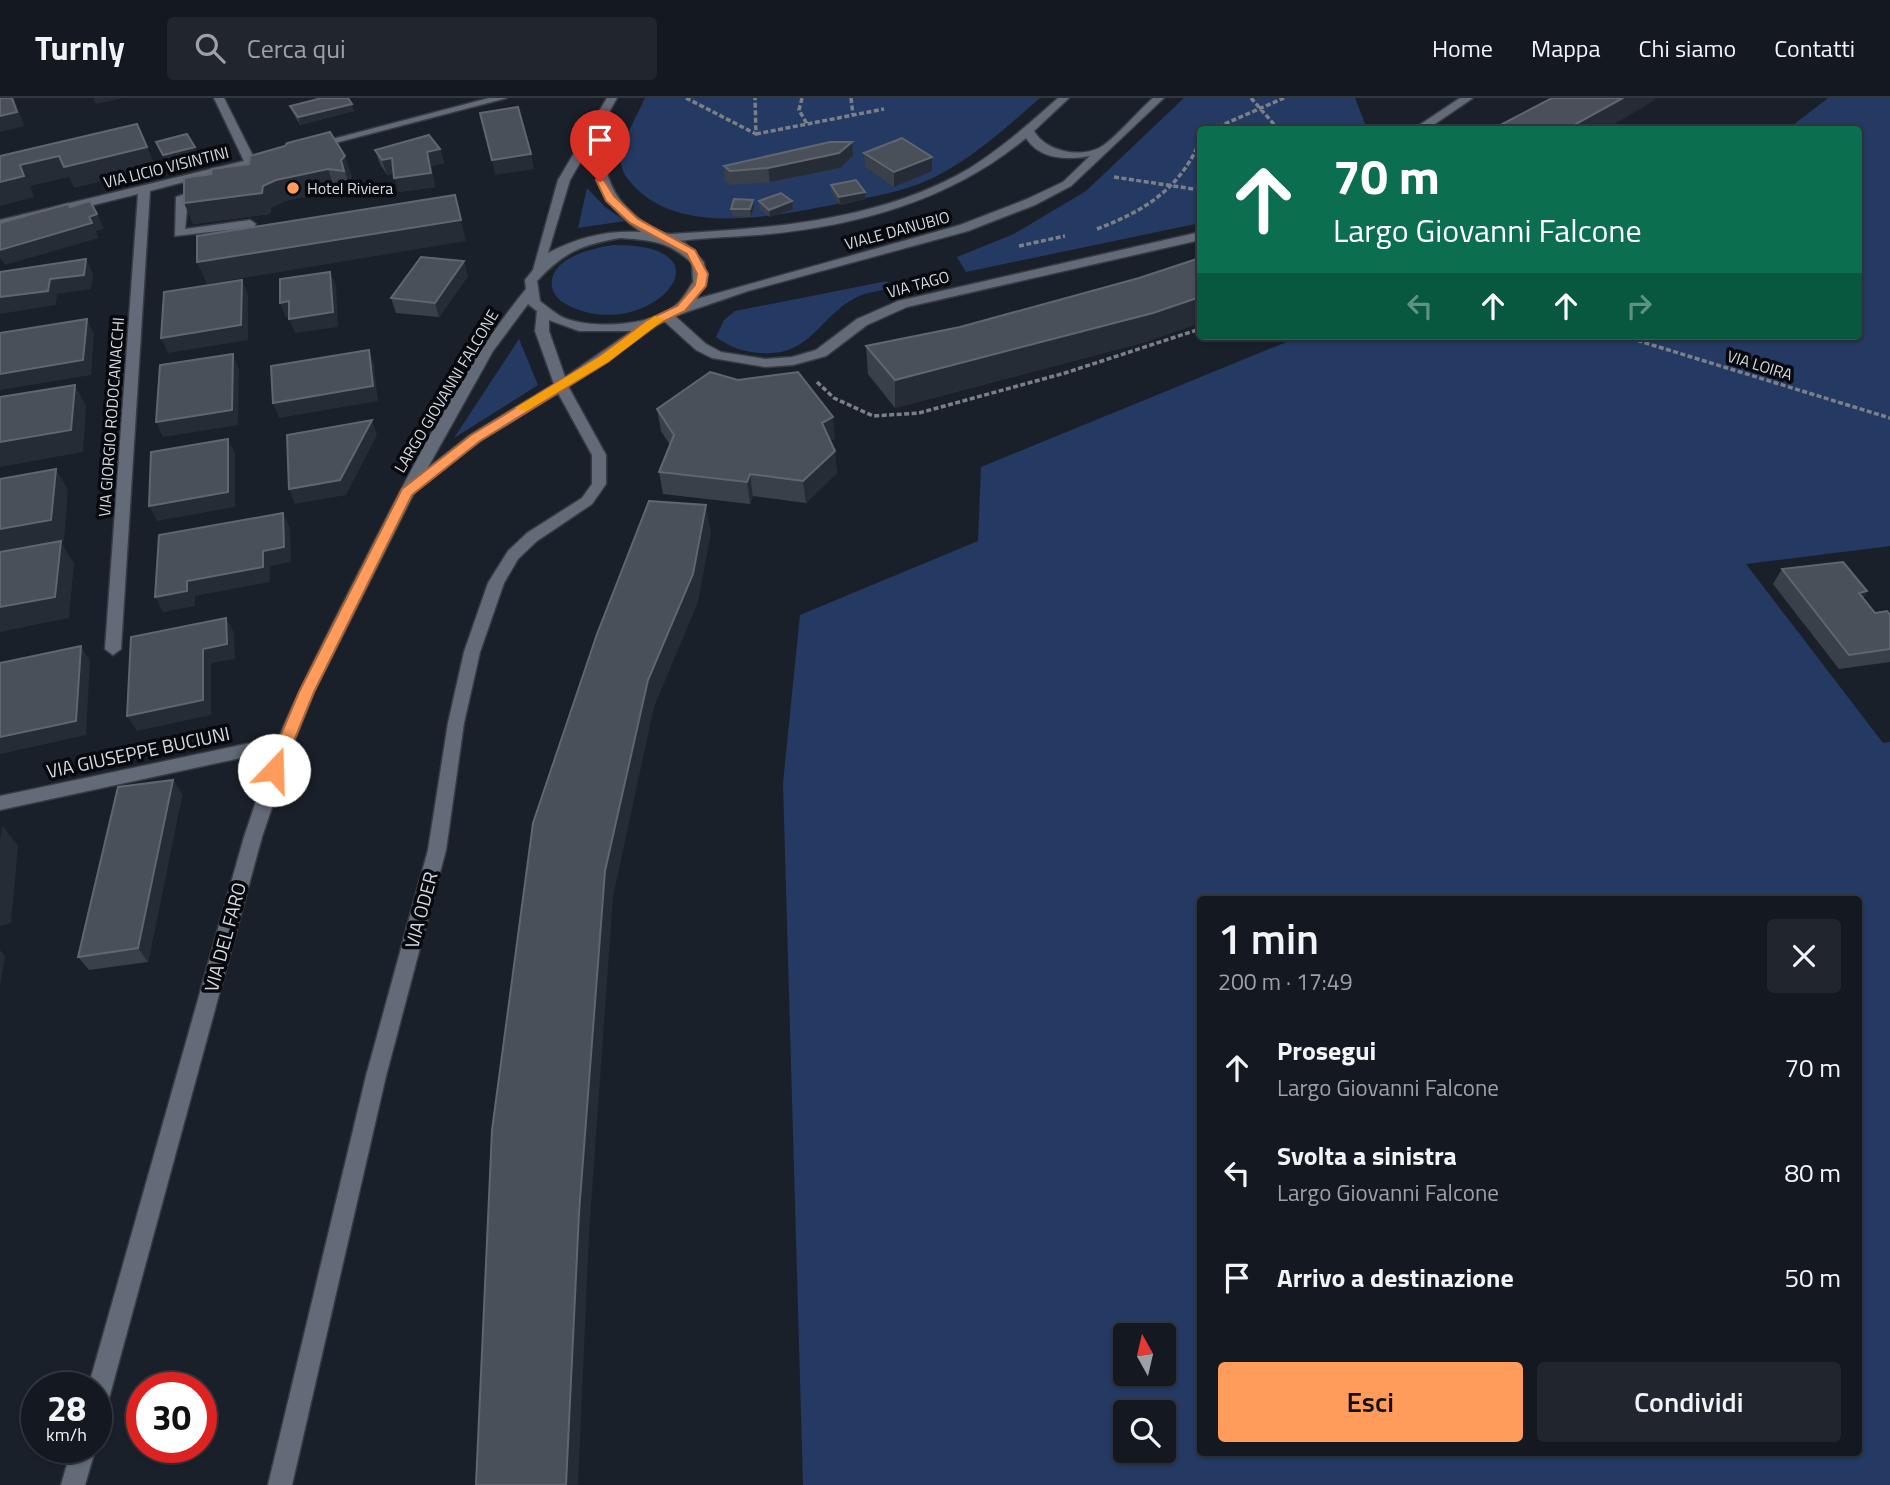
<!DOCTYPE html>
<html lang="it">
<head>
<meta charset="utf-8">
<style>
	:root { --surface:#141820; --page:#21252d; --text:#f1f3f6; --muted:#9da0a5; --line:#33373e; --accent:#ff9b5b }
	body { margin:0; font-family:"Titillium Web",sans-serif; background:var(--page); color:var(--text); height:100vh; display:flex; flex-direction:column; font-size:26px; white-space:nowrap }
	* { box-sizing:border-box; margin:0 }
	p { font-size:23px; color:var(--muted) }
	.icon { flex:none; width:38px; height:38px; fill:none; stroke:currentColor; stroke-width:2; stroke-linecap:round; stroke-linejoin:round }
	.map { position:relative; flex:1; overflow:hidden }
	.drawer { position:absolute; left:1197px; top:798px; width:665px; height:560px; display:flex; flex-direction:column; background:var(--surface); border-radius:7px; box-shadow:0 2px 5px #0004,0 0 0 2px var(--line) }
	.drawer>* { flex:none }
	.banner { position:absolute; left:1197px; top:28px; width:665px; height:214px; border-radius:7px; box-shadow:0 2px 5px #0004,0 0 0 2px var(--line); background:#0b6e4f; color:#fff; overflow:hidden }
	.needle { width:46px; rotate:352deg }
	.fabs { position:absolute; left:1113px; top:1225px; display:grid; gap:14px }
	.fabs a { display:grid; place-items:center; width:63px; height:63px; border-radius:7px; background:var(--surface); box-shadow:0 2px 5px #0004,0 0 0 2px var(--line); font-size:35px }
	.speed { position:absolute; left:21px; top:1274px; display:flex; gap:14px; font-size:35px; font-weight:700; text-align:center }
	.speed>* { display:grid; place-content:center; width:91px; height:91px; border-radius:50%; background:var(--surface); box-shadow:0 2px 5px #0004,0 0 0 2px var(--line); line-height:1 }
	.speed small { font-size:18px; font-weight:400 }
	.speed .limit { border:10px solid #d22; background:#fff; color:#111 }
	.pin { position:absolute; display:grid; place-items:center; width:60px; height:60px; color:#fff; margin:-72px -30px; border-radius:50% 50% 50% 0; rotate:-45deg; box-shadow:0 0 7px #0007 }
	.pin .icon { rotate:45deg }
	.me { position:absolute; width:77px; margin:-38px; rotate:21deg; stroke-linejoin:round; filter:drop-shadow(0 0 5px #0008) }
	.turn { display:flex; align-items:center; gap:24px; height:147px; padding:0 21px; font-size:32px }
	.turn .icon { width:91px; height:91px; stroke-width:2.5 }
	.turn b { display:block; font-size:49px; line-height:60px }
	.lanes { display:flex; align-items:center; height:66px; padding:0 21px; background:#0003; justify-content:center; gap:35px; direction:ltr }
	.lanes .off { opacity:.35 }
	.round { display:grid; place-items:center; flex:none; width:74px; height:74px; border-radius:7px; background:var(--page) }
	.head { display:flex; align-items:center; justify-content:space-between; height:119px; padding:0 21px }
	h1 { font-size:42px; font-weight:600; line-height:52px }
	.primary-button { display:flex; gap:14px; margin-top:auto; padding:14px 21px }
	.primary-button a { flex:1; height:80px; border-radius:7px; background:var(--accent); color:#111; font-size:28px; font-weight:600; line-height:80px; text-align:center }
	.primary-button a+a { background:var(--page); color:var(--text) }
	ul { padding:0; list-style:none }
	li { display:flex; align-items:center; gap:21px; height:105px; padding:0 21px }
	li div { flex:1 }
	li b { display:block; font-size:26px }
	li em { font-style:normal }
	header { display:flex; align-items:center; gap:42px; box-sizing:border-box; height:98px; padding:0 35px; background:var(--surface); border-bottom:2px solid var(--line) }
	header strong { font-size:33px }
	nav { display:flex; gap:38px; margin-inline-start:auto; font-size:24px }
	.search { width:490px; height:63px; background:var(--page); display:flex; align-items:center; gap:18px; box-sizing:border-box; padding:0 24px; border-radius:7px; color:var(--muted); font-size:26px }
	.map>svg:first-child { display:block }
	.green { fill:#243a62; fill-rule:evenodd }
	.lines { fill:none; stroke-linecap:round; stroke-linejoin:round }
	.service-casing { stroke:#373b43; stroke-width:3 }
	.minor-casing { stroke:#373b43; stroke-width:3 }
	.path { stroke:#7b8088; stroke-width:3.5; stroke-dasharray:5 2.5; stroke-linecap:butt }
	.service { fill:#646b78; fill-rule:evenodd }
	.minor { fill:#646b78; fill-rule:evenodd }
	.wall { fill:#394049 }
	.shaded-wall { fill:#252c36 }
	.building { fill:#4a505a; stroke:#5f666f; stroke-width:2 }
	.route { fill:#ff9b5b; stroke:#a6653b; stroke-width:2 }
	.slow { fill:#f59e0b }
	.poi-dot { fill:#ff9b5b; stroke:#07090e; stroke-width:2.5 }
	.labels { text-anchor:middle; stroke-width:7; stroke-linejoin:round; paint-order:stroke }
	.far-street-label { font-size:16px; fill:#d5d9e0; stroke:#07090e }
	.far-poi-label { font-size:16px; fill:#d5d9e0; stroke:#07090e; text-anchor:start }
	.street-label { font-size:19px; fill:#d5d9e0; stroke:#07090e }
</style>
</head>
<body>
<header>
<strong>Turnly</strong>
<div class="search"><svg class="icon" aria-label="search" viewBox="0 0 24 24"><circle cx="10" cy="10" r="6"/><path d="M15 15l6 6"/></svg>Cerca qui</div>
<nav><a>Home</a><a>Mappa</a><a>Chi siamo</a><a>Contatti</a></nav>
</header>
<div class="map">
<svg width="1890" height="1387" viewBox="0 0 1890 1387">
	<rect width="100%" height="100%" fill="#1a202a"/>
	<!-- green -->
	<path class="green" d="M 645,0 L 1040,0 C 1003,32 966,67 919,86 C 892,96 860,101 832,107 C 769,119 672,140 627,80 C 622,74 621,63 618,55 Z
		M 1184,0 L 1355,0 L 1365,26 L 1356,32 L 1200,32 L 1200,125 L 966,174 L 957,159 L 1014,136 L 1086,93 Z
		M 1828,0 L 1890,0 L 1890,448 L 1746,466 L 1883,645 L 1890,644 L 1890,1387 L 803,1387 L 783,685 L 800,517 L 978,443 L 981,369 L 1301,238 L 1858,238 L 1858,32 L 1788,31 ZM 1200,802 L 1858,802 L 1858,1354 L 1200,1354 ZM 1164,1237 L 1164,1276 L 1125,1276 L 1125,1237 ZM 1164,1314 L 1164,1353 L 1125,1353 L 1125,1314 Z
		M 587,90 L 605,109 L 625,123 L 578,130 Z
		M 613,147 C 738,146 651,243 574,210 C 564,206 554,200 552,189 C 548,160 593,150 613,147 Z
		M 887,183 L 892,190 C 880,193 866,194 855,200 C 818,220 810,259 761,255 C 744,254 729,249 716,239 L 724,222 L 735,213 Z
		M 519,241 L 538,287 L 454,340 Z"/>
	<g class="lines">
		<defs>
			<path id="service" d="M 206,89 L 212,93 L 210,96 L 188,101 L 185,131 L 250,122 L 256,126 L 254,129 L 175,138 L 176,99 Z"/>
			<path id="minor" d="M 214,0 L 224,0 L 254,60 L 272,56 L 278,59 L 150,93 L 121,551 L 113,557 L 105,551 L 138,96 L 0,130 L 0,122 L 244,63 Z
				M 489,0 L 507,0 L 312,51 L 306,48 Z
				M 607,0 L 617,0 L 595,39 C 609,76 607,97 642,123 C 651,130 660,136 671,136 C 773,130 880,123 970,70 C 1002,50 1030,25 1058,0 L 1069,0 L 1034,33 C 1046,53 1077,60 1099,50 C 1112,44 1140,11 1153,0 L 1164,0 L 1071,88 L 1035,107 L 968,133 L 748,193 L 675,218 L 706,246 L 721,254 L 765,261 L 792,259 L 816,252 L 857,221 L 898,203 L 1200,134 L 1200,142 L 907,209 L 867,227 L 826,258 L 793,267 L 765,269 L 712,260 L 696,252 L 664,223 L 568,288 L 606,357 L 606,386 L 592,406 L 537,443 L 518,461 L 504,485 L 480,554 L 464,625 L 446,752 L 386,978 L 292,1387 L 268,1387 L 366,978 L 428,752 L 448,625 L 464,554 L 488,485 L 508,453 L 527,435 L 582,400 L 592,386 L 592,357 L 558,295 L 480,343 L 415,393 L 314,594 L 294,644 L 262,739 L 108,1304 L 104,1312 L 96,1316 L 96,1290 L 88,1290 L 244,739 L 273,653 L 0,712 L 0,698 L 279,639 C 306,575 339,514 370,452 C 416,363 462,269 526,191 L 525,182 L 533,172 L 558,82 ZM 1026,40 C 1040,62 1067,62 1090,58 L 1063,84 L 1027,101 L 960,127 L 693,202 L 706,185 L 704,164 L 685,145 L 679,143 C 709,139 739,139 769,136 C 862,127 954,100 1026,40 ZM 588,51 C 599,90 606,110 641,134 C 608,132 578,139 548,155 L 570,82 ZM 620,140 C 651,142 668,143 692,165 L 693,184 C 688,191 683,201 677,206 C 654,228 596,231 567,221 C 558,218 549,210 540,203 L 537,183 C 564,154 581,147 620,140 ZM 528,206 L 537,213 L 535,233 L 554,286 L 470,337 L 427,371 L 493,253 ZM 549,222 L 579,233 L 632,233 L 565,279 L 549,233 Z
				M 1460,0 L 1473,0 L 1426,32 L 1412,32 Z
				M 72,1349 L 96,1349 L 85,1387 L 61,1387 Z"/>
		</defs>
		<!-- service casing -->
		<use href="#service" class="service-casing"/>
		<!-- minor casing -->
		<use href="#minor" class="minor-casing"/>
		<!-- path -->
		<path class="path" d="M 686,0 L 756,36 L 755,0
			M 802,0 L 799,12 L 807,26
			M 851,0 L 853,17
			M 1251,0 L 1279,32
			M 1211,32 L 1284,0
			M 756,36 L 884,11
			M 1114,79 L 1200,92
			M 1097,131 C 1144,113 1180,91 1200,43
			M 1019,148 L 1065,138
			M 1623,238 L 1890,320
			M 817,284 L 834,300 L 873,318 L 919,315 L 1065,275 L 1200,231"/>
		<!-- service -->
		<use href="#service" class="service"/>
		<!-- minor -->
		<use href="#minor" class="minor"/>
	</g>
	<!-- wall -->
	<path class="wall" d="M 290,8 L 354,13 L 300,27 L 293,15 Z
		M 330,34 L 352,79 L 348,83 L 351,94 L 335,92 L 284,103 L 271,110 L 270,116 L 193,126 L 211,76 L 249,66 L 285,48 Z
		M 440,51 L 444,65 L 431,68 L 435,89 L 399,94 L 394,75 L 387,77 L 380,66 L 375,52 Z
		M 864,55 L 932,73 L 894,89 L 865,69 Z
		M 853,58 L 840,70 L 770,84 L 732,87 L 725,83 L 724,68 Z
		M 831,87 L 865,101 L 840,107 L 831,94 Z
		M 759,103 L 792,103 L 793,111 L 770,119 L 759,111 Z
		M 754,109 L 751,119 L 732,118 L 731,111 Z
		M 468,178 L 439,219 L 396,215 L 391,200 Z
		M 1139,180 L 1149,243 L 895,310 L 868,276 L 866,248 L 960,229 Z
		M 657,311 L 835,340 L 830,343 L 837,375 L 806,405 L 753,398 L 750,406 L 663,396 L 659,374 L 670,347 L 661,333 Z
		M 1782,471 L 1867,493 L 1863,500 L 1875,515 L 1890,517 L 1890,564 L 1839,571 L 1773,486 Z
		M 173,682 L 182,697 L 148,864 L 89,872 L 78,859 Z"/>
	<!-- shaded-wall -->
	<path class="shaded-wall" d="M 12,0 L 14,0 L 17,8 L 24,28 L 0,34 L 0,18 Z
		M 93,0 L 124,0 L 96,6 Z
		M 1623,0 L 1658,0 L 1605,32 L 1565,32 Z
		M 352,6 L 354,13 L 300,27 L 298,19 Z
		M 852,44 L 853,58 L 840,70 L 770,84 L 768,70 Z
		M 147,49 L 156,70 L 74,90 L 69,79 L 30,88 L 34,99 L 0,108 L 0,84 L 20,67 L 59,58 Z
		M 195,49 L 197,57 L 166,65 L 163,57 Z
		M 440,51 L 444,65 L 431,68 L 435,89 L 399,94 L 394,80 L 427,54 Z
		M 531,56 L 534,71 L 495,77 L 492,62 Z
		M 345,58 L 352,79 L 348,83 L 341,62 Z
		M 932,59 L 932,73 L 894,89 L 894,74 Z
		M 392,60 L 396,74 L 387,77 L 382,62 Z
		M 328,71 L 335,92 L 284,103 L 271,110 L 270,116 L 193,126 L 184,105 L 263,88 L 276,82 Z
		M 865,94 L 865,101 L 840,107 L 839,99 Z
		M 455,97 L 466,143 L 207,186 L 197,164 Z
		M 753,102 L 754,109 L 751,119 L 750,111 Z
		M 792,103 L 793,111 L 770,119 L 769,112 Z
		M 97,116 L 104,131 L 96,133 L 99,140 L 5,167 L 0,159 L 0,152 Z
		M 86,161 L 93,176 L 91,191 L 57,196 L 56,207 L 0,216 L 0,199 L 50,181 Z
		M 464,163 L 468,178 L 439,219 L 435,205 Z
		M 330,174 L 336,188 L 338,229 L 295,235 L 289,221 Z
		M 242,182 L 248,197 L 248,242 L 168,255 L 161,240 Z
		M 1200,199 L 1200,225 L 1149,243 L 895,310 L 895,282 Z
		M 289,203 L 295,218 L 286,220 L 280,205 Z
		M 87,221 L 94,236 L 91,277 L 0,292 L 0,276 Z
		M 369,252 L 374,267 L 378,303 L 279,320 L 273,305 Z
		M 233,256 L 239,271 L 238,327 L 163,339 L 156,324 Z
		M 75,287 L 86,308 L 83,354 L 0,369 L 0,344 Z
		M 833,319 L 835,340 L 823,347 L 822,325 Z
		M 372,322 L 377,337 L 346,397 L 295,406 L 289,391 Z
		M 228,341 L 235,356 L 235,409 L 157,423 L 149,408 Z
		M 835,353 L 837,375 L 806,405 L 803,383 Z
		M 56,371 L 68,392 L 64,443 L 61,444 L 74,465 L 69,520 L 0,534 L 0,431 Z
		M 750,376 L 753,398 L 750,406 L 747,384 Z
		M 706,407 L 711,435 L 698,504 L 654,609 L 613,799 L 589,1136 L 578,1387 L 566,1387 L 579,1115 L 605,773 L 648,582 Z
		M 283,415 L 290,430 L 291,464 L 270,468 L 270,484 L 195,498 L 195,508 L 163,514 L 155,499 L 187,483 L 263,453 Z
		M 1867,493 L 1857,508 L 1859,495 Z
		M 226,520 L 234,535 L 235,561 L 211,565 L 211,617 L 137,633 L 127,618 L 203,551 Z
		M 81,548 L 90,563 L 86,637 L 0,656 L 0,639 Z
		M 173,682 L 182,697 L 148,864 L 138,850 Z
		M 2,727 L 18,748 L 11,825 L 0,828 L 0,742 Z
		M 0,852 L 5,858 L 0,889 Z"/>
	<!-- building -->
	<path class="building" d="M 0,0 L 12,0 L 17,14 L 0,18 Z
		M 322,0 L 348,0 L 352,6 L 298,19 L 290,8 Z
		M 1552,0 L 1623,0 L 1565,32 L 1491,32 Z
		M 518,9 L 531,56 L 492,62 L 480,15 Z
		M 137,26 L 147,49 L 64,69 L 59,58 L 20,67 L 24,78 L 0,84 L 0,58 Z
		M 330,34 L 345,58 L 341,62 L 344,73 L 328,71 L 276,82 L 263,88 L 262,95 L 184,105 L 184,80 L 211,76 L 212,71 L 249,66 L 250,58 L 285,48 L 287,45 Z
		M 187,36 L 195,49 L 163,57 L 156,44 Z
		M 429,37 L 440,51 L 427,54 L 431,75 L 394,80 L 392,60 L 382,62 L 375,52 Z
		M 902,40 L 932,59 L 894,74 L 864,55 Z
		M 830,44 L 852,44 L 839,55 L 768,70 L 730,73 L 724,68 Z
		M 856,82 L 865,94 L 839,99 L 831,87 Z
		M 781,95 L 792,103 L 769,112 L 759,103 Z
		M 455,97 L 461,122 L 197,164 L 197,138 Z
		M 734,101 L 753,102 L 750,111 L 731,111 Z
		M 90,103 L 97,116 L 89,119 L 92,125 L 0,152 L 0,125 L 68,106 L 70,109 Z
		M 421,159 L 464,163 L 435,205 L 391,200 Z
		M 1200,160 L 1200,199 L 1153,215 L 895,282 L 866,248 L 960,229 L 1139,180 Z
		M 86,161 L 84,177 L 50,181 L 48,193 L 0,199 L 0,174 Z
		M 330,174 L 333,214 L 289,221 L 289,203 L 280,205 L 280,181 Z
		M 242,182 L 241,227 L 161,240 L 164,194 Z
		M 87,221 L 83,262 L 0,276 L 0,235 Z
		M 369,252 L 373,288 L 273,305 L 271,268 Z
		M 233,256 L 232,312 L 156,324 L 160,267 Z
		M 710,274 L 738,282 L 798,274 L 833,319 L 822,325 L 835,353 L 803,383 L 750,376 L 747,384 L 659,374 L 674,337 L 657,311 Z
		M 75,287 L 71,332 L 0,344 L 0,299 Z
		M 372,322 L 340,382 L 289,391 L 287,337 Z
		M 228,341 L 228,394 L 149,408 L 151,354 Z
		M 56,371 L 51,422 L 0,431 L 0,381 Z
		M 649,403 L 706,407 L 693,476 L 648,582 L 605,773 L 579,1115 L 566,1387 L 476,1387 L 492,1032 L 533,725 L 597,536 Z
		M 283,415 L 284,449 L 263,453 L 263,469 L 187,483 L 187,493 L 155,499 L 159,437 Z
		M 61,443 L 55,499 L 0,509 L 0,454 Z
		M 1843,464 L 1867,493 L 1859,495 L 1875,515 L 1887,513 L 1890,517 L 1890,551 L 1849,557 L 1782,471 Z
		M 226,520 L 227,546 L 203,551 L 203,602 L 127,618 L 131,539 Z
		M 81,548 L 76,623 L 0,639 L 0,565 Z
		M 173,682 L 138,850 L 78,859 L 118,689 Z"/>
	<!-- route -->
	<path class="route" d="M 596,82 L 604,82 L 614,98 L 638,121 L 695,152 L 708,176 L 706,188 L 685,213 L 656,227 L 608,264 L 480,343 L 412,397 L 314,594 L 282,672 L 280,676 L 269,676 L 266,672 L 299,594 L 402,391 L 471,337 L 599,259 L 647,222 L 677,208 L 695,187 L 697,176 L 687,156 L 630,125 L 606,103 Z"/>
	<!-- slow -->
	<path class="slow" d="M 655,218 L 665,221 L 608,264 L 526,313 L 515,310 L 599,259 Z"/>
	<!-- markers -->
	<circle class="poi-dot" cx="293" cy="90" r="7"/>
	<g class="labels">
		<!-- far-street labels -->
		<g class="far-street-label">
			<text transform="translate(166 69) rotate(-14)" y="6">VIA LICIO VISINTINI</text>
			<text transform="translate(897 132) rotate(-15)" y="6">VIALE DANUBIO</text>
			<text transform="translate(918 186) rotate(-15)" y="6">VIA TAGO</text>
			<text transform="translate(1760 267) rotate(17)" y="6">VIA LOIRA</text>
			<text transform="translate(446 293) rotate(-59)" y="6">LARGO GIOVANNI FALCONE</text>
			<text transform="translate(111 319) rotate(-86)" y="6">VIA GIORGIO RODOCANACCHI</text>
		</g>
		<!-- far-poi labels -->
		<g class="far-poi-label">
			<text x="307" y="96">Hotel Riviera</text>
		</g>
		<!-- street labels -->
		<g class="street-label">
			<text transform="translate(138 654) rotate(-12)" y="7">VIA GIUSEPPE BUCIUNI</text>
			<text transform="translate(421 812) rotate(-75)" y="7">VIA ODER</text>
			<text transform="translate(225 839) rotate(-75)" y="7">VIA DEL FARO</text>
		</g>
	</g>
</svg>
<div class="fabs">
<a><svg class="needle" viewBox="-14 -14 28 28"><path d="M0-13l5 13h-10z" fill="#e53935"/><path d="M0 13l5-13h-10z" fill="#9da0a5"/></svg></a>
<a><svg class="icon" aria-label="search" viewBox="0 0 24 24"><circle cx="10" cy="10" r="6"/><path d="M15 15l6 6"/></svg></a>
</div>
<div class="speed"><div>28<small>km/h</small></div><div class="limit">30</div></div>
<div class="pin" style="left:600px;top:84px;background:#d93025"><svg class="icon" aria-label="arrive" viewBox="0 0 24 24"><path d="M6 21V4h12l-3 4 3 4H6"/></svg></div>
<svg class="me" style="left:274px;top:672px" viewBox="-20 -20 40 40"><circle r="19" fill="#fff"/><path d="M0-13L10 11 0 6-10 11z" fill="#ff9b5b"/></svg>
<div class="banner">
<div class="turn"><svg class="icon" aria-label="ahead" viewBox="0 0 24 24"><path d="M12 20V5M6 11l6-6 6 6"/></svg><div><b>70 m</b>Largo Giovanni Falcone</div></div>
<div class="lanes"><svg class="icon off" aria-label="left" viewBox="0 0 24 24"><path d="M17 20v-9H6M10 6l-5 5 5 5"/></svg><svg class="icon" aria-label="ahead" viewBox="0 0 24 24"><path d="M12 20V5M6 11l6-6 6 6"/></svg><svg class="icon" aria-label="ahead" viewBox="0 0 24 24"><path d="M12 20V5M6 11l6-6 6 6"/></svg><svg class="icon off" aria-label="right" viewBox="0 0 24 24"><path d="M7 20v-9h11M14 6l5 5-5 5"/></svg></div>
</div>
<section class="drawer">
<div class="head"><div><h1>1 min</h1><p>200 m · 17:49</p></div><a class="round"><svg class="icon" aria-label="close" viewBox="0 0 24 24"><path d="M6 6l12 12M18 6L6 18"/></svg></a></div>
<ul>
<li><svg class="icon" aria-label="ahead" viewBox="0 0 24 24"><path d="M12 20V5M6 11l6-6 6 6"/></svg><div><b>Prosegui</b><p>Largo Giovanni Falcone</p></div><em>70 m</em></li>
<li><svg class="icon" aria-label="left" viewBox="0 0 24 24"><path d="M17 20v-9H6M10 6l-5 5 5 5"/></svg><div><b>Svolta a sinistra</b><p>Largo Giovanni Falcone</p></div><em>80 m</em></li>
<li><svg class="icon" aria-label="arrive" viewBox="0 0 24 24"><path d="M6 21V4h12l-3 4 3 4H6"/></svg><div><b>Arrivo a destinazione</b></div><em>50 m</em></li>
</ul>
<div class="primary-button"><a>Esci</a><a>Condividi</a></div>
</section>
</div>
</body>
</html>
